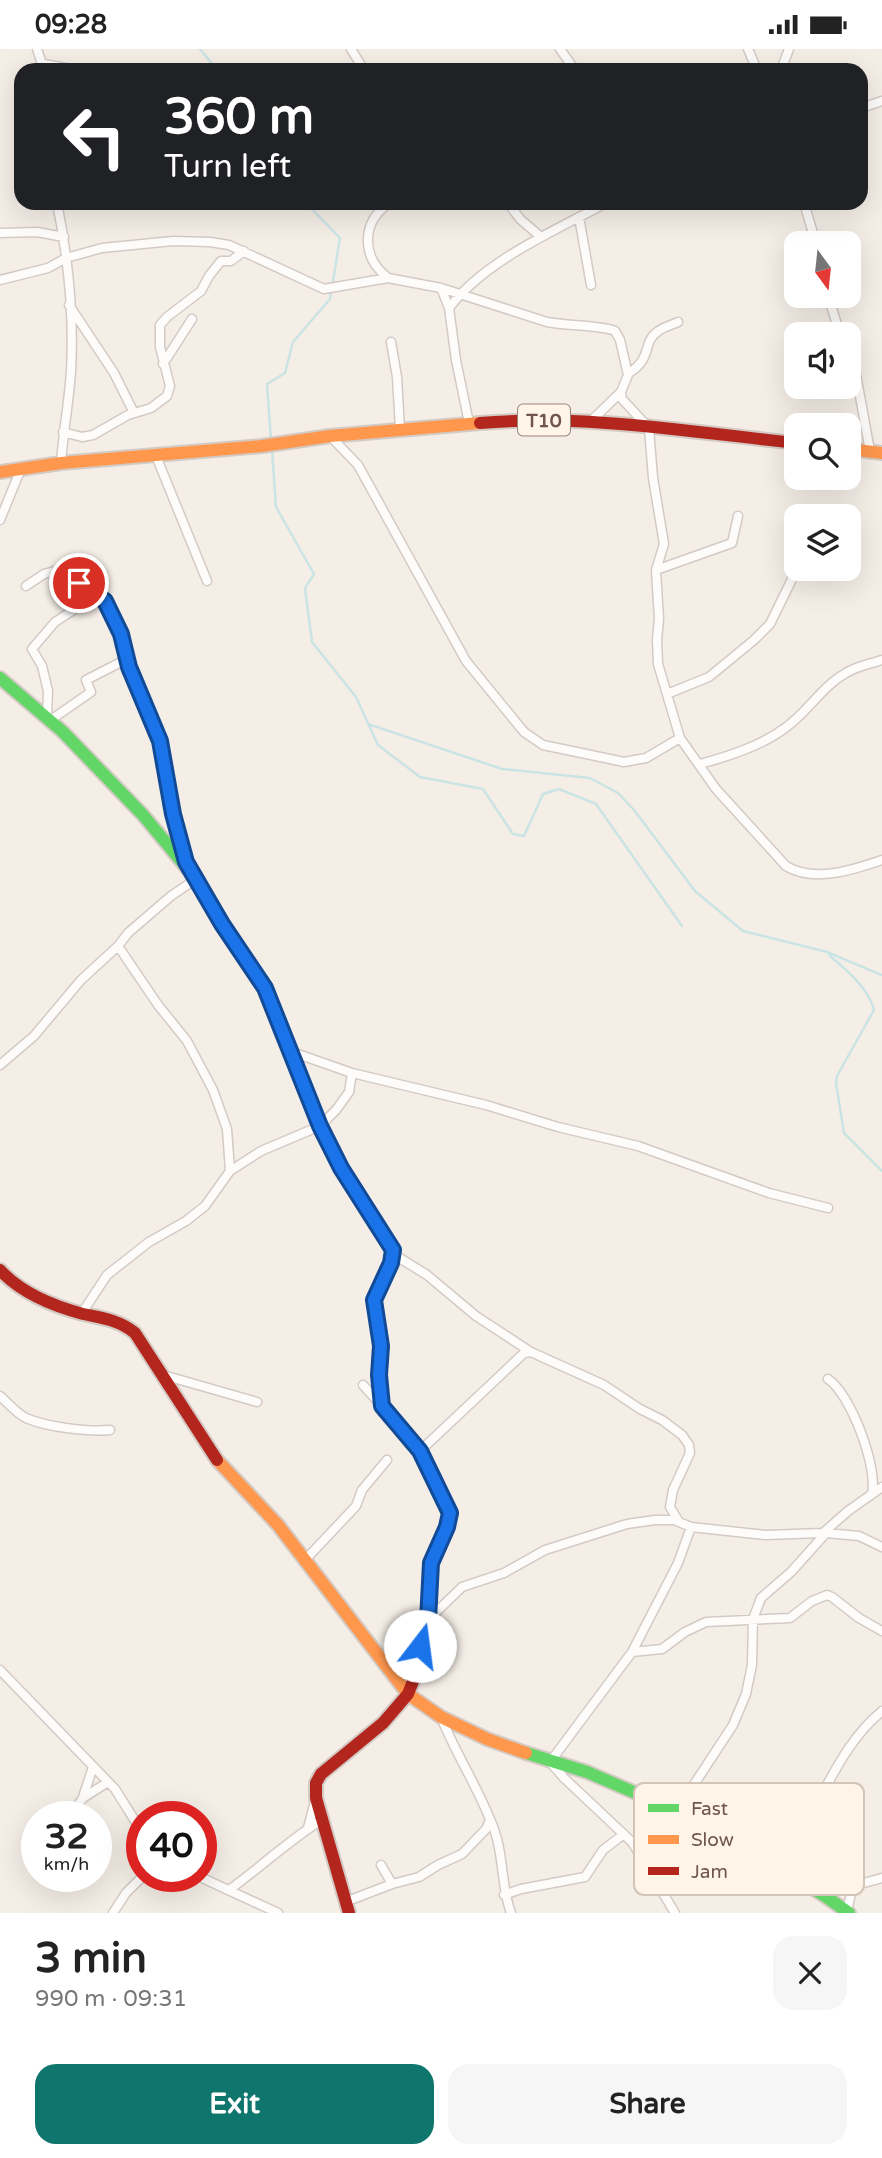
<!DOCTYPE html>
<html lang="en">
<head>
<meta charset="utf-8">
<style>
	:root { --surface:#fff; --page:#f6f6f6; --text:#222; --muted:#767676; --accent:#0f766e }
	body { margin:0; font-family:"Varela Round",sans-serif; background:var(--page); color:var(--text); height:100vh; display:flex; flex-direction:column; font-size:26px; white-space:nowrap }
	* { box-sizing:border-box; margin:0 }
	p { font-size:23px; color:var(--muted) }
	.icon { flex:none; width:38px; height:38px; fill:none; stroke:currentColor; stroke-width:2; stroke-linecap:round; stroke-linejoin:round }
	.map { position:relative; height:1864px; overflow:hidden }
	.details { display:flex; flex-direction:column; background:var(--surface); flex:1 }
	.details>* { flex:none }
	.banner { position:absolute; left:14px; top:14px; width:854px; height:147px; border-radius:21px; box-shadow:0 7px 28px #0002; background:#202124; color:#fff; overflow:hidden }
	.needle { width:46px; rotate:165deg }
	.tools { position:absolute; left:784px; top:182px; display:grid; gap:14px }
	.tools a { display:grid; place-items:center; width:77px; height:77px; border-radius:14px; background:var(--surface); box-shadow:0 7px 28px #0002; font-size:35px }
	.speed { position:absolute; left:21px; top:1752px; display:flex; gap:14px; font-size:35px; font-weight:700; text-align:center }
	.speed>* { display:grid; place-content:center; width:91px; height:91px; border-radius:50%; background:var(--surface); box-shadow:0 7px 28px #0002; line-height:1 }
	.speed small { font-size:18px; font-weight:400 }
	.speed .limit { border:10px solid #d22; background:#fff; color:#111 }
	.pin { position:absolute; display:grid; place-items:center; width:60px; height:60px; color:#fff; margin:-30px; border:4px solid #fff; border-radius:50%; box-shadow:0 2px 7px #0007 }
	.me { position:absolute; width:77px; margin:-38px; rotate:15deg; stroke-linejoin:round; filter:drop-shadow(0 0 5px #0008) }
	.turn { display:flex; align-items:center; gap:24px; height:147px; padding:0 35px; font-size:32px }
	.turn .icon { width:91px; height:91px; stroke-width:2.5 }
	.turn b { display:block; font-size:49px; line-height:60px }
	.round { display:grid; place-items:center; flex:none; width:74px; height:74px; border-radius:21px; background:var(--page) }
	.headline { display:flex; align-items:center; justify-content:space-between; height:119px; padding:0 35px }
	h1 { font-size:42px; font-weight:700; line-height:52px }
	.button { display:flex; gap:14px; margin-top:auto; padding:14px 35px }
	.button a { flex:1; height:80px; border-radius:21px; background:var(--accent); color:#fff; font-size:28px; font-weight:700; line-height:80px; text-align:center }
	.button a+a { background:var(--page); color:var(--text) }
	.status { display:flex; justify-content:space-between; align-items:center; height:49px; padding:0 35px; background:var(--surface); direction:ltr }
	.status svg { height:19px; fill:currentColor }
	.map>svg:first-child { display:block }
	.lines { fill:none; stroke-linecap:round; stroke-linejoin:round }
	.stream { stroke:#cae4e4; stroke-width:2.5 }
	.street-casing { stroke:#d3cac5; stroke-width:11 }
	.fast-casing { stroke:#d4cac4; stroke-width:16 }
	.slow-casing { stroke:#d4cac4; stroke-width:16 }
	.jam-casing { stroke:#d4cac4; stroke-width:16 }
	.street { stroke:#fefcfb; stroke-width:8 }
	.fast { stroke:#63d668; stroke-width:12 }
	.slow { stroke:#ff974d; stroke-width:12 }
	.jam { stroke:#b3261e; stroke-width:12 }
	.route-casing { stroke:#114b97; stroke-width:18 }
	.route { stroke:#1a73e8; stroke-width:12 }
	.labels { text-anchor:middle; stroke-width:5; stroke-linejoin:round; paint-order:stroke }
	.shield { fill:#fef4e7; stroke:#9b8579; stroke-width:2 }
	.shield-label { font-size:19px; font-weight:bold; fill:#70554a }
	.key { fill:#fef4e7; stroke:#d3c4b8; stroke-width:2 }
	.key-label { font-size:19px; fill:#70554a }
</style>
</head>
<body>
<div class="status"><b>09:28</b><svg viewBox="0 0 49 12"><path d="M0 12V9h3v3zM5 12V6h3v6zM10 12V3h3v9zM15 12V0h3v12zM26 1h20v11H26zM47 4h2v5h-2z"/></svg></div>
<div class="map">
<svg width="882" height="1864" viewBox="0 0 882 1864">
	<rect width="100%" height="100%" fill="#f5eee7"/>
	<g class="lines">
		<!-- stream -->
		<path class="stream" d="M 200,0 L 217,21
			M 271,391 L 267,335 L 285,324 L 293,293 L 330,250 L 340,189 L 306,154
			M 272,401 L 276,458 L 314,525 L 305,539 L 312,593 L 356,648 L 378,696 L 420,728 L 483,740 L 513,785 L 524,787 L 543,745 L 559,740 L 596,755 L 682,877
			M 368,675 L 502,720 L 590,729 L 618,744 L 634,761 L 695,842 L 743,882 L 827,903 L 882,926
			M 829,906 C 846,921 868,938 874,961 L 837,1027 L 836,1034 L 844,1084 L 882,1122"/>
		<defs>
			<path id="street" d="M 37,0 L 44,21
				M 351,0 L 364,21
				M 560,0 L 575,21
				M 748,0 L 757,21
				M 44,15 L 77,21
				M 781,21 L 789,0
				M 861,59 L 882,52
				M 57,154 C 68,208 74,267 71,322 C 69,353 63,384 61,414
				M 389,154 C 361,174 361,208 388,229 L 441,239 L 547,273 C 566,277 602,276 615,282 L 620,291 L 628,326 L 621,343 L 592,371
				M 508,154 L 520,170 L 541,188
				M 804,154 L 816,194
				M 579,168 L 591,236
				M 0,184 L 37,183 L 64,188
				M 0,231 L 48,219 L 66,209 L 102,199 L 173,192 L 210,193 L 229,196 L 324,240 L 388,229
				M 441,239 L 449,259 L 456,311 L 469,374
				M 828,247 L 840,285
				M 69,256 L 114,324 L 134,364
				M 449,259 C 484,212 554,182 606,154
				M 391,293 L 397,328 L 400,380
				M 849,304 L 855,320 L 870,402
				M 163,315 L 192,270
				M 629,324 C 653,309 642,294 657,283 C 663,278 672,276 678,273
				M 621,343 L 622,350 L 649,379 L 653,429 L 664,495 L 656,521 L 659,570 L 657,591 L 658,615 L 680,689 L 716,740 L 786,817 C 814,834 853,821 882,811
				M 63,383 L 82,388 L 93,386 L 128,366 L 151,359 L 167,347 L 170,337 L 160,298 L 160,276 L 167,268 L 201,242 L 209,227 L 221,212 L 231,212 L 244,202
				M 330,387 L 358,416 L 466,612 L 524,683 L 543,696 L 624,713 L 646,709 L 680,689
				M 156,407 L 207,532
				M 0,471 L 20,422
				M 656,521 L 732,494 L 738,467
				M 26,537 L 44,525 L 65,519 L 86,540 L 105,552 L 117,575 L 129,619 L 160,692 L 173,765 L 186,813
				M 667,645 L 709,628 L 754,591 L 770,575 L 797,520
				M 47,668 L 48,642 L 42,617 L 32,600 L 55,573 L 86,553 L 91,544
				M 54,674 L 55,668 L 91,643 L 86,631 L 127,610
				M 700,715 C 729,707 761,697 785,679 C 808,663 822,637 846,624 C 857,617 870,615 882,611
				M 292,1003 L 352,1024 L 486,1056 L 558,1078 L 638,1097 L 769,1144 L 828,1159
				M 0,1016 L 34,987 L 81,931 L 118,897 L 128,884 L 171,847 L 196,830 L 195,827
				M 230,1122 L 261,1102 L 320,1077 L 336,1061 L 349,1043 L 352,1024
				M 393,1205 L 427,1226 L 476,1267 L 531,1303
				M 82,1264 L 107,1226 L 149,1193 L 186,1172 L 205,1157 L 230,1122 L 227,1080 L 213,1041 L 187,992 L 158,956 L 118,897
				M 163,1326 L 257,1353
				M 828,1330 C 851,1345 878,1419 872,1444
				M 363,1336 L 382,1357
				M 0,1347 C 8,1354 16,1364 26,1369 C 46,1378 88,1383 110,1381
				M 420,1402 L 524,1304 L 531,1303 L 604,1336 L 640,1360 L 662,1371 L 682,1386 L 689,1396 L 690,1404 L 673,1441 L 670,1458 L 679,1473
				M 306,1510 L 356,1457 L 362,1441 L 387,1411
				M 428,1571 L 462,1538 L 504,1524 L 545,1501 L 627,1475 L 655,1471 L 674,1471 L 691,1478
				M 632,1603 L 662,1600 L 685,1583 L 706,1573 L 790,1569 L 812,1552 L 827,1546 L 832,1548 L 859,1569 L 882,1582
				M 0,1621 L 115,1740 L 142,1783
				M 441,1668 C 457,1708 481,1743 495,1783 C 504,1809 501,1838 511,1864
				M 83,1748 L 93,1718
				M 676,1763 L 733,1676 L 746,1645 L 752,1616 L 753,1570 L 761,1549 L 791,1523 L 826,1484 L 859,1487 L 882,1498
				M 69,1768 L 83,1749 L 108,1733
				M 308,1779 L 315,1752
				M 381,1816 L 392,1835
				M 777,1818 C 785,1806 793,1794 801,1782 C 827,1741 843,1694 882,1662
				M 198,1827 L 278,1864
				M 229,1841 C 261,1818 289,1791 323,1770
				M 822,1845 L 882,1829
				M 504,1846 L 521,1840 L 585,1828 L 603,1801 L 624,1785
				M 345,1853 L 392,1835 L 419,1828 L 438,1816 L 462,1805 L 486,1780 L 490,1771
				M 847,1862 L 853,1836
				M 113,1864 L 126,1844 L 143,1827
				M 675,1864 L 632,1793 L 564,1729 L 550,1713 L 632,1603 L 678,1514 L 691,1478 L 765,1486 L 823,1484 L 848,1462 L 882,1438"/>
			<path id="fast" d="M 0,629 L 62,682 L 143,766 L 196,830 L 222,875 L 254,922
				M 377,1244 L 374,1251 L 381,1297 L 379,1326 L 382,1357 L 420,1402 L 450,1464 L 447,1478 L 431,1514 L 430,1537
				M 526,1704 L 587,1723 L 696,1770 L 822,1845 L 849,1864"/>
			<path id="slow" d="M 849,400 L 882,404
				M 0,423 L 61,414 L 262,397 L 330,387 L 480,374
				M 254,922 L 265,938 L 320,1077 L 341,1119 L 393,1201 L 391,1214 L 377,1244
				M 217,1411 L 278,1476 L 408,1645 L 441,1668 L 487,1690 L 526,1704"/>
			<path id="jam" d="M 480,374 C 586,365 691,383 796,394
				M 0,1221 C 21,1244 53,1257 83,1265 C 102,1269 119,1271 135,1284 L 217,1411
				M 349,1864 L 316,1749 L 316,1734 L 321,1725 L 383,1674 L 408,1645 L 415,1627 L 420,1597 L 428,1571 L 430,1537"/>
		</defs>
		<!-- street casing -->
		<use href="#street" class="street-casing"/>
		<!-- fast casing -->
		<use href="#fast" class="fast-casing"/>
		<!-- slow casing -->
		<use href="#slow" class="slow-casing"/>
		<!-- jam casing -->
		<use href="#jam" class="jam-casing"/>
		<!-- street -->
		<use href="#street" class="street"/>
		<!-- fast -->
		<use href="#fast" class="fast"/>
		<!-- slow -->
		<use href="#slow" class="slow"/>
		<!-- jam -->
		<use href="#jam" class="jam"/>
	</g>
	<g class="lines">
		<defs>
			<path id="route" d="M 79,534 L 105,552 L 121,585 L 129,618 L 160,692 L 173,765 L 186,813 L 222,875 L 265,939 L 320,1077 L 341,1119 L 393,1201 L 391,1214 L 374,1251 L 381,1297 L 379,1326 L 382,1357 L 420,1402 L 450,1464 L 447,1478 L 431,1514 L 428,1571 L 420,1597"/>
		</defs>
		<!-- route casing -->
		<use href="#route" class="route-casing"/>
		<!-- route -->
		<use href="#route" class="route"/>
	</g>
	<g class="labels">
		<!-- shield labels -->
		<rect class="shield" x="518" y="355.5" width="52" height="31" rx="5"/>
		<g class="shield-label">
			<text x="544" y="378">T10</text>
		</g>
	</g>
	<!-- legend -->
	<rect x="634" y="1734" width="230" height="112" rx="10" class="key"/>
	<rect x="648" y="1755" width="31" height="8" fill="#63d668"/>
	<rect x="648" y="1786" width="31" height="9" fill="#ff974d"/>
	<rect x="648" y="1818" width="31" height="8" fill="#b3261e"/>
	<g class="key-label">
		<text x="691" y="1766">Fast</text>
		<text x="691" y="1797">Slow</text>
		<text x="691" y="1829">Jam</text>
	</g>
</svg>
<div class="tools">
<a><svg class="needle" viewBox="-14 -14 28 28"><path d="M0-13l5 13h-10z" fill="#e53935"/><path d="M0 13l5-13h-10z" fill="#767676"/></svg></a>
<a><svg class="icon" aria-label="sound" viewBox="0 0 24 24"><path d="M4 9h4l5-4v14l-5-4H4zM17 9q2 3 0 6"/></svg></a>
<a><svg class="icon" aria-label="search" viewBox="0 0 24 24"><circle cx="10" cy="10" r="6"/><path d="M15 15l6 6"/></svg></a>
<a><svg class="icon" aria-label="layers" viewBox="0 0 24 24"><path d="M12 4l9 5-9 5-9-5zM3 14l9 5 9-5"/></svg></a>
</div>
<div class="speed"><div>32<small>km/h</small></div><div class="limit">40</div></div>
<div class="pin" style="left:79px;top:534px;background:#d93025"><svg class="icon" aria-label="arrive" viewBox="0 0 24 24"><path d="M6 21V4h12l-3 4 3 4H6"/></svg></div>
<svg class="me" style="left:420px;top:1597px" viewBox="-20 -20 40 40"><circle r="19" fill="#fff"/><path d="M0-13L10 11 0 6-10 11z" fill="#1a73e8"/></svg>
<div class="banner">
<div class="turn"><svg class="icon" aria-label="left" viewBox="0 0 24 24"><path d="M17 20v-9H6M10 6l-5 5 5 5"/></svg><div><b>360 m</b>Turn left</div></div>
</div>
</div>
<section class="details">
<div class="headline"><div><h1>3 min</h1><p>990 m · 09:31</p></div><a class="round"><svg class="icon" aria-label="close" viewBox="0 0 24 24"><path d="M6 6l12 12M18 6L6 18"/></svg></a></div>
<div class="button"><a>Exit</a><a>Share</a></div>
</section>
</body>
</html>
